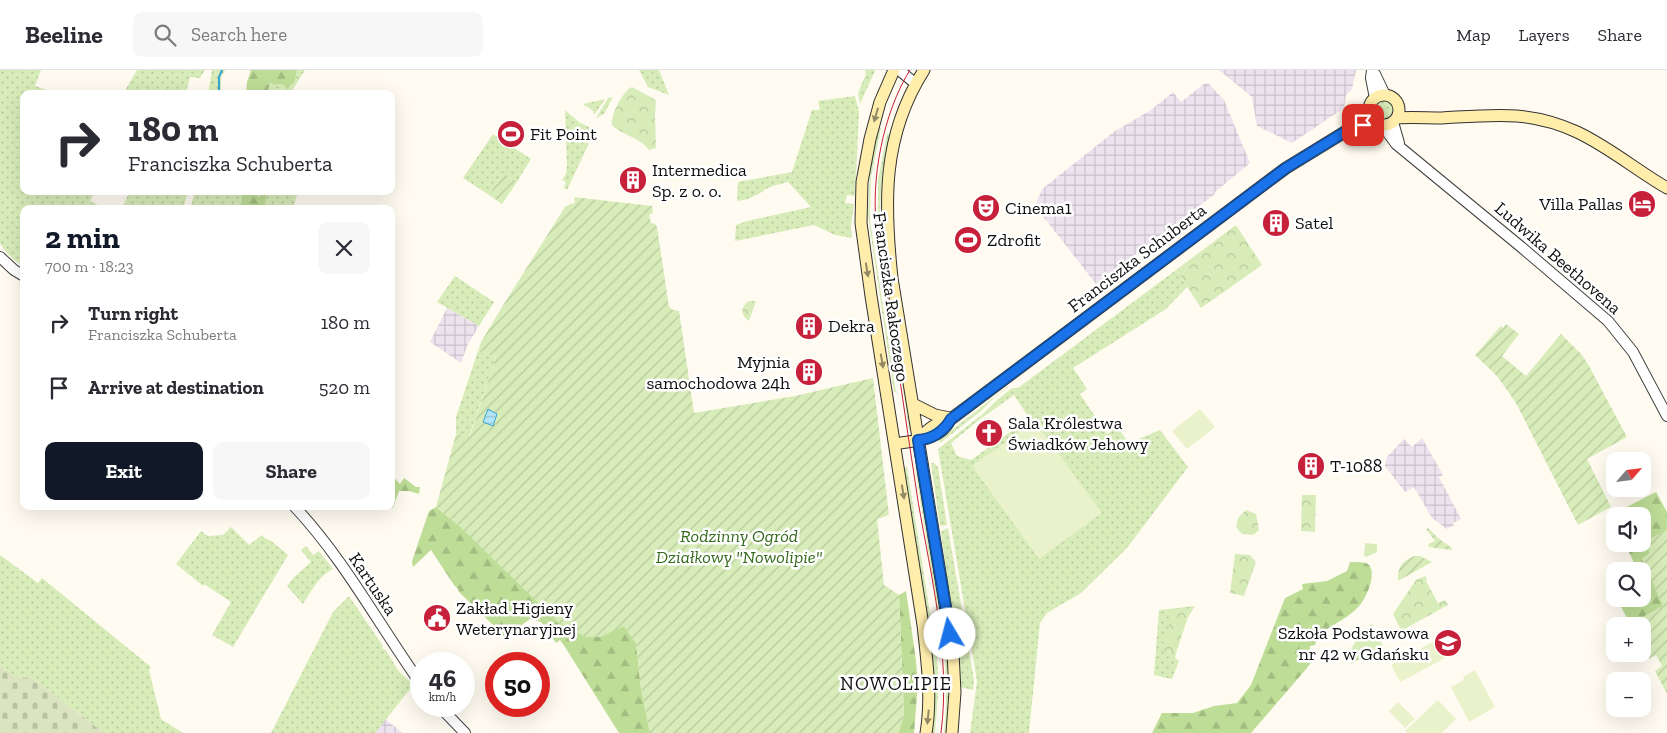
<!DOCTYPE html>
<html lang="en">
<head>
<meta charset="utf-8">
<style>
	:root { --surface:#fff; --page:#f7f7f7; --text:#2b2b33; --muted:#7c7c81; --line:#e1e1e2; --accent:#111827 }
	body { margin:0; font-family:"Zilla Slab",serif; background:var(--page); color:var(--text); height:100vh; display:flex; flex-direction:column; font-size:19px; white-space:nowrap }
	* { box-sizing:border-box; margin:0 }
	p { font-size:16px; color:var(--muted) }
	.icon { flex:none; width:28px; height:28px; fill:none; stroke:currentColor; stroke-width:2; stroke-linecap:round; stroke-linejoin:round }
	.map { position:relative; flex:1; overflow:hidden }
	.panel { position:absolute; left:20px; top:135px; width:375px; height:305px; display:flex; flex-direction:column; background:var(--surface); border-radius:10px; box-shadow:0 5px 20px #0002 }
	.panel>* { flex:none }
	.top-card { position:absolute; left:20px; top:20px; width:375px; height:105px; border-radius:10px; box-shadow:0 5px 20px #0002; background:#fff; color:var(--text); overflow:hidden }
	.needle { width:32px; rotate:62deg }
	.tools { position:absolute; left:1606px; top:382px; display:grid; gap:10px }
	.tools a { display:grid; place-items:center; width:45px; height:45px; border-radius:10px; background:var(--surface); box-shadow:0 5px 20px #0002; font-size:25px }
	.speed { position:absolute; left:410px; top:582px; display:flex; gap:10px; font-size:25px; font-weight:700; text-align:center }
	.speed>* { display:grid; place-content:center; width:65px; height:65px; border-radius:50%; background:var(--surface); box-shadow:0 5px 20px #0002; line-height:1 }
	.speed small { font-size:12px; font-weight:400 }
	.speed .limit { border:8px solid #d22; background:#fff; color:#111 }
	.pin { position:absolute; display:grid; place-items:center; width:42px; height:42px; color:#fff; margin:-21px; border-radius:10px; box-shadow:0 2px 8px #0006 }
	.me { position:absolute; width:55px; margin:-28px; rotate:352deg; stroke-linejoin:round; filter:drop-shadow(0 0 4px #0008) }
	.turn { display:flex; align-items:center; gap:18px; height:105px; padding:0 25px; font-size:22px }
	.turn .icon { width:65px; height:65px; stroke-width:2.5 }
	.turn b { display:block; font-size:35px; line-height:42px }
	.round { display:grid; place-items:center; flex:none; width:52px; height:52px; border-radius:10px; background:var(--page) }
	.summary { display:flex; align-items:center; justify-content:space-between; height:85px; padding:0 25px }
	h1 { font-size:30px; font-weight:800; line-height:38px; color:var(--accent) }
	.button { display:flex; gap:10px; margin-top:auto; padding:10px 25px }
	.button a { flex:1; height:58px; border-radius:10px; background:var(--accent); color:#fff; font-size:20px; font-weight:800; line-height:58px; text-align:center }
	.button a+a { background:var(--page); color:var(--text) }
	ul { padding:0; list-style:none }
	li { display:flex; align-items:center; gap:15px; height:65px; padding:0 25px }
	li div { flex:1 }
	li b { display:block; font-size:19px }
	li em { font-style:normal }
	header { display:flex; align-items:center; gap:30px; box-sizing:border-box; height:70px; padding:0 25px; background:var(--surface); border-bottom:1px solid var(--line) }
	header strong { font-size:24px }
	nav { display:flex; gap:28px; margin-inline-start:auto; font-size:18px }
	.search { width:350px; height:45px; background:var(--page); display:flex; align-items:center; gap:12px; box-sizing:border-box; padding:0 18px; border-radius:10px; color:var(--muted); font-size:19px }
	.map>svg:first-child { display:block }
	.industrial { fill:url(#industrial-grid) }
	.grass { fill:url(#grass-dots); fill-rule:evenodd }
	.forest { fill:url(#forest-firs) }
	.cemetery { fill:url(#cemetery-stones) }
	.park { fill:url(#park-crowns) }
	.garden { fill:url(#garden-furrows) }
	.pitch { fill:#e9f2cb }
	.water { fill:url(#water-rules); stroke:#37a5d3 }
	.lines { fill:none; stroke-linecap:round; stroke-linejoin:round }
	.stream { stroke:#37a5d3; stroke-width:2 }
	.tertiary-casing { stroke:#424242; stroke-width:12 }
	.secondary-casing { stroke:#313131; stroke-width:13 }
	.tertiary { stroke:#fff; stroke-width:10 }
	.secondary { stroke:#ffedac; stroke-width:11 }
	.tram { stroke:#c6203a; stroke-width:1 }
	.oneway { fill:#938965 }
	.route-casing { stroke:#114b97; stroke-width:12 }
	.route { stroke:#1a73e8; stroke-width:9 }
	.labels { text-anchor:middle; stroke-width:5; stroke-linejoin:round; paint-order:stroke }
	.poi-label { font-size:18px; fill:#0f0f0f; stroke:#fff; text-anchor:start }
	.street-label { font-size:18px; fill:#0f0f0f; stroke:#fff }
	.park-label { font-size:18px; font-style:italic; fill:#346a1c; stroke:#fff }
	.neighbourhood-label { font-size:19px; letter-spacing:1px; fill:#0f0f0f; stroke:#fff }
</style>
</head>
<body>
<header>
<strong>Beeline</strong>
<div class="search"><svg class="icon" aria-label="search" viewBox="0 0 24 24"><circle cx="10" cy="10" r="6"/><path d="M15 15l6 6"/></svg>Search here</div>
<nav><a>Map</a><a>Layers</a><a>Share</a></nav>
</header>
<div class="map">
<svg width="1667" height="663" viewBox="0 0 1667 663">
	<defs>
		<pattern id="industrial-grid" width="8" height="8" patternUnits="userSpaceOnUse" patternTransform="scale(1.25)"><rect width="8" height="8" fill="#ece3ee"/><path d="M0 4h8M4 0v8" fill="none" stroke="#c9c2cb"/></pattern>
		<pattern id="grass-dots" width="8" height="8" patternUnits="userSpaceOnUse" patternTransform="scale(1.25)"><rect width="8" height="8" fill="#d8ecb9"/><path d="M2 2h.1M6 6h.1" fill="none" stroke="#b8c99e" stroke-width="1.8" stroke-linecap="round"/></pattern>
		<pattern id="forest-firs" width="22" height="20" patternUnits="userSpaceOnUse" patternTransform="scale(1.25)"><rect width="22" height="20" fill="#bedd97"/><path d="M5 1l3.5 6h-7zM16 11l3.5 6h-7z" fill="#a2bc81"/></pattern>
		<pattern id="cemetery-stones" width="16" height="16" patternUnits="userSpaceOnUse" patternTransform="scale(1.25)"><rect width="16" height="16" fill="#dbe3c0"/><path d="M2 7V4a2 2 0 0 1 4 0v3zM10 15v-3a2 2 0 0 1 4 0v3z" fill="#bbc2a4"/></pattern>
		<pattern id="park-crowns" width="20" height="18" patternUnits="userSpaceOnUse" patternTransform="scale(1.25)"><rect width="20" height="18" fill="#d8ecb9"/><path d="M2 6a3 3 0 1 1 6 0M12 15a3 3 0 1 1 6 0" fill="none" stroke="#b8c99e"/></pattern>
		<pattern id="garden-furrows" width="10" height="10" patternUnits="userSpaceOnUse" patternTransform="scale(1.25)"><rect width="10" height="10" fill="#d8ecb9"/><path d="M-1 1l2-2M0 10L10 0M9 11l2-2" fill="none" stroke="#b8c99e"/></pattern>
		<pattern id="water-rules" width="6" height="5" patternUnits="userSpaceOnUse" patternTransform="scale(1.25)"><rect width="6" height="5" fill="#b4e6f9"/><path d="M0 2.5h6" fill="none" stroke="#9ac4d4"/></pattern>
	</defs>
	<rect width="100%" height="100%" fill="#fffbf1"/>
	<!-- industrial -->
	<path class="industrial" d="M 1219,0 L 1356,0 L 1352,19 L 1346,25 L 1344,38 L 1292,73 L 1257,56 L 1252,27 Z
		M 1208,13 L 1224,30 L 1250,93 L 1215,122 L 1215,124 L 1096,214 L 1035,136 L 1042,119 L 1115,61 L 1151,40 L 1173,22 L 1181,32 L 1204,14 Z
		M 447,238 L 479,256 L 468,274 L 461,293 L 430,272 Z
		M 1422,368 L 1443,405 L 1439,407 L 1461,449 L 1453,453 L 1454,455 L 1447,459 L 1432,448 L 1414,417 L 1405,422 L 1385,396 L 1387,387 L 1404,369 L 1412,377 Z
		M 386,649 L 390,653 L 403,663 L 375,663 Z"/>
	<!-- grass -->
	<path class="grass" d="M 0,0 L 41,0 L 35,16 L 58,24 L 24,24 L 24,121 L 95,121 L 90,131 L 100,136 L 116,139 L 124,134 L 129,123 L 128,121 L 188,121 L 183,139 L 168,137 L 167,139 L 24,139 L 24,197 C 14,190 5,183 0,173 Z
		M 137,0 L 205,0 L 200,8 L 190,7 L 186,24 L 123,24 Z
		M 212,0 L 225,0 L 221,8 L 221,24 L 208,24 Z
		M 297,0 L 305,0 L 290,24 L 267,24 L 269,13 L 275,15 L 293,12 L 295,11 Z
		M 639,0 L 659,0 L 669,25 L 648,17 Z
		M 865,0 L 875,0 L 875,1 L 860,34 L 858,23 L 866,4 Z
		M 855,26 L 859,42 L 855,126 L 847,125 L 845,133 L 854,134 L 851,157 L 852,168 L 835,165 L 814,155 L 735,171 L 736,155 L 747,151 L 811,137 L 788,112 C 782,114 774,115 768,118 C 758,124 750,130 737,131 L 738,112 L 792,102 L 812,40 L 820,40 L 818,31 Z
		M 613,27 L 604,44 L 596,48 L 608,28 Z
		M 605,29 L 595,44 L 593,44 L 594,42 L 587,36 L 586,37 L 583,34 Z
		M1376 40a9 9 0 1 1 18 0a9 9 0 1 1-18 0Z
		M 565,40 L 579,52 L 589,57 L 591,61 L 591,69 L 567,120 L 564,118 L 566,112 L 562,110 L 566,104 L 567,96 Z
		M 877,57 L 881,58 L 871,107 L 870,150 L 896,322 L 894,322 L 868,145 L 870,98 Z
		M 493,64 L 531,89 L 517,112 L 503,103 L 489,125 L 463,108 Z
		M 887,64 L 891,64 L 882,104 L 880,141 L 887,202 L 912,357 L 909,361 L 878,143 L 878,110 Z
		M 195,121 L 243,121 L 240,139 L 203,139 L 191,136 Z
		M 267,121 L 298,121 L 293,139 L 265,139 Z
		M 1176,200 L 1187,217 L 1166,239 L 1073,298 L 1087,319 L 1080,324 L 1107,364 L 1117,357 L 1129,373 L 1160,360 L 1188,397 L 1127,478 L 1081,523 L 1047,543 L 1040,553 L 1029,663 L 970,663 L 977,611 L 938,379 L 984,343 L 997,330 L 1012,318 L 1018,318 ZM 1014,325 L 1028,346 L 1027,350 L 971,390 L 957,386 L 951,373 L 979,350 Z
		M 455,206 L 494,232 L 479,256 L 437,232 Z
		M 478,281 L 496,287 L 469,367 L 456,364 L 456,347 Z
		M 1007,317 L 1008,317 L 995,327 L 981,341 L 940,373 L 939,370 Z
		M 931,393 L 934,393 L 938,397 L 947,455 L 940,456 Z
		M 918,395 L 947,573 L 950,611 L 947,663 L 944,663 L 946,639 L 945,589 L 915,396 Z
		M 907,397 L 936,581 L 939,611 L 935,663 L 931,663 L 903,398 Z
		M 231,457 L 249,475 L 262,465 L 266,469 L 270,470 L 288,485 L 233,577 L 212,565 L 231,532 L 204,514 L 203,516 L 176,494 L 201,461 L 208,466 L 223,465 Z
		M 948,458 L 974,610 L 973,620 L 960,617 L 941,461 Z
		M 306,476 L 313,485 L 319,481 L 333,499 C 319,506 311,521 303,534 L 287,516 L 294,507 L 311,492 L 301,480 Z
		M 0,485 L 38,513 L 42,508 L 151,597 L 149,600 L 161,649 L 183,663 L 104,663 L 32,608 L 16,607 L 0,595 Z
		M 349,526 L 383,576 L 382,578 L 384,580 L 385,579 C 390,586 394,594 398,600 C 404,608 419,616 421,627 L 416,620 L 411,618 L 375,663 L 271,663 L 333,542 Z
		M 1195,536 L 1188,547 L 1181,541 L 1171,542 L 1168,583 L 1177,580 L 1175,588 L 1179,591 L 1172,609 L 1154,605 L 1159,540 Z"/>
	<!-- forest -->
	<path class="forest" d="M 251,0 L 297,0 L 295,11 L 287,18 L 282,14 L 275,15 L 270,13 L 267,24 L 246,24 L 247,12 Z
		M 243,121 L 260,126 L 261,121 L 267,121 L 265,139 L 240,139 Z
		M 391,404 L 400,414 L 404,408 L 416,417 L 420,417 L 419,424 L 409,421 L 399,421 L 393,438 L 391,435 Z
		M 1656,422 L 1667,442 L 1667,460 L 1649,470 L 1649,484 L 1642,489 L 1664,536 L 1630,554 L 1617,529 L 1642,529 L 1642,501 L 1624,501 L 1635,495 L 1625,474 L 1642,474 L 1642,446 L 1615,446 L 1615,454 L 1611,445 Z
		M 436,437 L 458,455 L 621,557 L 624,556 L 636,573 L 641,618 L 650,663 L 619,663 L 565,577 L 560,570 L 556,573 L 541,552 L 530,549 L 504,568 L 496,558 L 458,521 L 459,520 L 454,515 L 431,480 L 413,497 L 412,491 L 429,441 Z
		M 1350,492 C 1355,492 1362,492 1366,493 C 1379,499 1367,527 1360,535 C 1349,548 1332,555 1319,564 L 1315,575 L 1310,576 L 1311,592 L 1307,598 L 1251,663 L 1152,663 L 1162,643 L 1193,643 L 1214,636 L 1237,633 L 1251,615 L 1285,528 L 1303,519 L 1302,514 L 1327,511 L 1347,501 Z
		M 906,521 L 915,583 L 918,612 L 914,663 L 898,663 L 904,645 L 899,525 Z"/>
	<!-- cemetery -->
	<path class="cemetery" d="M 0,595 L 16,607 L 32,608 L 104,663 L 0,663 Z"/>
	<!-- park -->
	<path class="park" d="M 632,17 L 656,30 L 655,45 L 656,78 L 649,80 C 640,67 623,66 612,55 C 610,47 623,20 632,17 Z
		M 1236,155 L 1262,195 L 1201,238 L 1176,200 Z
		M 749,231 L 756,231 L 749,251 C 740,245 740,237 749,231 Z
		M 1302,425 L 1316,425 L 1315,462 L 1301,461 Z
		M 1246,440 L 1256,444 L 1259,460 L 1253,465 L 1242,464 L 1236,457 L 1238,448 Z
		M 1365,473 L 1377,474 L 1377,482 L 1366,487 L 1364,485 Z
		M 1235,484 L 1250,485 L 1256,492 L 1244,526 L 1230,523 Z
		M 1425,506 L 1427,509 L 1426,511 L 1438,533 L 1445,530 L 1448,535 L 1408,557 L 1402,562 L 1393,544 L 1416,510 Z
		M 1171,541 L 1182,541 L 1188,547 L 1177,580 L 1168,583 L 1162,581 L 1164,561 L 1168,559 Z
		M 1372,554 L 1383,576 L 1351,594 C 1347,576 1360,566 1372,554 Z"/>
	<!-- garden -->
	<path class="garden" d="M 503,103 L 517,112 L 502,134 L 489,125 Z
		M 574,127 L 652,136 L 653,143 L 649,145 L 651,153 L 655,154 L 657,157 L 669,237 L 673,240 L 679,241 L 694,343 L 795,326 L 873,308 L 889,445 L 877,449 L 884,515 L 899,525 L 904,645 L 898,663 L 650,663 L 641,618 L 636,573 L 624,556 L 600,567 L 586,567 L 558,552 L 458,455 L 436,437 L 456,364 L 470,366 L 496,287 L 478,281 L 481,272 L 502,237 L 565,137 L 570,134 L 575,133 Z
		M 1506,254 L 1519,264 L 1502,286 L 1526,306 L 1561,264 L 1582,285 L 1589,296 L 1627,367 L 1587,389 L 1611,437 L 1578,455 L 1516,333 L 1497,306 L 1475,285 L 1501,256 L 1503,258 Z
		M 1428,458 L 1438,468 L 1452,478 L 1452,480 L 1429,477 L 1428,474 L 1435,471 L 1426,459 Z
		M 1667,460 L 1667,624 L 1655,601 L 1662,596 L 1656,585 L 1649,589 L 1643,577 L 1642,556 L 1631,556 L 1630,554 L 1663,536 L 1642,489 L 1649,484 L 1649,470 Z
		M 1414,486 L 1420,486 L 1432,492 L 1398,511 C 1397,498 1402,491 1414,486 Z"/>
	<!-- pitch -->
	<path class="pitch" d="M 1200,339 L 1215,357 L 1187,379 L 1172,361 Z
		M 1035,351 L 1102,443 L 1039,489 L 972,396 Z
		M 1436,570 L 1445,588 L 1400,612 L 1391,595 Z
		M 1475,600 L 1495,637 L 1469,652 L 1451,617 L 1464,610 L 1463,607 Z
		M 1438,630 L 1456,649 L 1442,663 L 1407,663 L 1405,661 Z
		M 1398,632 L 1415,649 L 1405,658 L 1389,641 Z"/>
	<!-- water -->
	<path class="water" d="M 488,339 L 497,344 L 493,356 L 483,352 Z"/>
	<g class="lines">
		<!-- stream -->
		<path class="stream" d="M 219,24 L 219,7 L 222,0
			M 504,56 L 506,53"/>
		<defs>
			<path id="tertiary" d="M 899,0 L 916,14
				M 1372,0 L 1371,8 L 1375,28
				M 1375,4 L 1385,25
				M 1393,52 L 1399,73
				M 1382,55 L 1396,74 L 1520,176 L 1608,251 L 1633,282 L 1667,346
				M 0,187 L 14,200 L 24,206
				M 294,436 C 344,489 379,555 421,614
				M 439,636 L 465,663"/>
			<path id="secondary" d="M 894,0 L 880,32 L 870,69 L 862,112 L 861,153 L 871,226 L 923,555 C 927,591 932,627 926,663
				M 924,0 C 882,66 884,133 892,208 L 953,583 L 955,622 L 952,663
				M1369 40a15 15 0 1 1 30 0a15 15 0 1 1-30 0Z
				M 1397,48 C 1412,47 1427,48 1442,48 C 1493,45 1529,40 1577,62 C 1609,77 1636,100 1667,118
				M 913,334 L 935,345 L 950,348
				M 918,370 C 928,359 936,352 951,349 L 1286,98 L 1348,60 L 1376,52
				M 895,374 C 916,370 939,371 950,350"/>
		</defs>
		<!-- tertiary casing -->
		<use href="#tertiary" class="tertiary-casing"/>
		<!-- secondary casing -->
		<use href="#secondary" class="secondary-casing"/>
		<!-- tertiary -->
		<use href="#tertiary" class="tertiary"/>
		<!-- secondary -->
		<use href="#secondary" class="secondary"/>
		<!-- tram -->
		<path class="tram" d="M 910,0 C 883,43 870,111 877,161 C 892,251 904,341 918,431 C 931,507 951,585 941,663"/>
	</g>
	<!-- one-way arrows -->
	<defs><path id="oneway-solid" d="M-6-.8H1V-3.2L6.5 0L1 3.2V.8H-6Z" transform="scale(1.25)"/></defs>
	<g class="oneway">
		<use href="#oneway-solid" transform="translate(876 45) rotate(106)"/>
		<use href="#oneway-solid" transform="translate(867 200) rotate(81)"/>
		<use href="#oneway-solid" transform="translate(882 291) rotate(80)"/>
		<use href="#oneway-solid" transform="translate(903 422) rotate(81)"/>
		<use href="#oneway-solid" transform="translate(928 647) rotate(96)"/>
	</g>
	<g class="lines">
		<defs>
			<path id="route" d="M 950,564 L 918,370 C 932,369 944,361 951,349 L 1286,98 L 1348,60 L 1363,55"/>
		</defs>
		<!-- route casing -->
		<use href="#route" class="route-casing"/>
		<!-- route -->
		<use href="#route" class="route"/>
	</g>
	<!-- icons -->
	<defs>
		<symbol id="stadium-disc" viewBox="-11 -11 22 22"><circle r="9.5" fill="#c6203a" stroke="#fff"/><path d="M0-5a6.5 5 0 1 0 0 10a6.5 5 0 1 0 0-10ZM-3.5-1.8h7v3.6h-7Z" fill="#fff"/></symbol>
		<symbol id="building-disc" viewBox="-11 -11 22 22"><circle r="9.5" fill="#c6203a" stroke="#fff"/><path d="M-4-6H4V6H1V3H-1V6H-4ZM-2.5-4.3h1.7v1.8h-1.7ZM.8-4.3h1.7v1.8H.8ZM-2.5-1h1.7V.8h-1.7ZM.8-1h1.7V.8H.8Z" fill="#fff"/></symbol>
		<symbol id="hotel-disc" viewBox="-11 -11 22 22"><circle r="9.5" fill="#c6203a" stroke="#fff"/><path d="M-6-4.5h1.5V1H6V5H4.5V3h-9V5H-6ZM-4 0a1.8 1.8 0 1 1 3.6 0ZM.5 0V-2.5h3Q6-2.5 6 0Z" fill="#fff"/></symbol>
		<symbol id="theatre-disc" viewBox="-11 -11 22 22"><circle r="9.5" fill="#c6203a" stroke="#fff"/><path d="M-5-5.5Q0-4 5-5.5V0Q5 5 0 6Q-5 5-5 0ZM-3.3-2.5H-1v1.5H-3.3ZM1-2.5H3.3v1.5H1ZM-2.8 1Q0 5.5 2.8 1Z" fill="#fff"/></symbol>
		<symbol id="church-disc" viewBox="-11 -11 22 22"><circle r="9.5" fill="#c6203a" stroke="#fff"/><path d="M-1.2-6h2.4v3.5h3.3v2.4h-3.3V6h-2.4V-.1h-3.3v-2.4h3.3Z" fill="#fff"/></symbol>
		<symbol id="civic-disc" viewBox="-11 -11 22 22"><circle r="9.5" fill="#c6203a" stroke="#fff"/><path d="M-.6-6.5H3V-4.5H.6V-3L4-1V1h2V6H-6V1h2V-1L-.6-3ZM-1.2 2.5V6h2.4V2.5Z" fill="#fff"/></symbol>
		<symbol id="school-disc" viewBox="-11 -11 22 22"><circle r="9.5" fill="#c6203a" stroke="#fff"/><path d="M0-5L7-2L0 1L-7-2ZM-4 1L0 2.5L4 1V4Q0 6-4 4Z" fill="#fff"/></symbol>
	</defs>
	<g fill-rule="evenodd">
		<use href="#stadium-disc" x="495" y="48" width="32" height="32"/>
		<use href="#building-disc" x="617" y="94" width="32" height="32"/>
		<use href="#hotel-disc" x="1626" y="118" width="32" height="32"/>
		<use href="#theatre-disc" x="970" y="122" width="32" height="32"/>
		<use href="#building-disc" x="1260" y="137" width="32" height="32"/>
		<use href="#stadium-disc" x="952" y="154" width="32" height="32"/>
		<use href="#building-disc" x="793" y="240" width="32" height="32"/>
		<use href="#building-disc" x="793" y="286" width="32" height="32"/>
		<use href="#church-disc" x="973" y="347" width="32" height="32"/>
		<use href="#building-disc" x="1295" y="380" width="32" height="32"/>
		<use href="#civic-disc" x="421" y="532" width="32" height="32"/>
		<use href="#school-disc" x="1432" y="557" width="32" height="32"/>
	</g>
	<g class="labels">
		<!-- poi labels -->
		<g class="poi-label">
			<text x="530" y="70">Fit Point</text>
			<text x="652" y="106">Intermedica<tspan x="652" dy="21">Sp. z o. o.</tspan></text>
			<text x="1623" y="140" text-anchor="end">Villa Pallas</text>
			<text x="1005" y="144">Cinema1</text>
			<text x="1295" y="159">Satel</text>
			<text x="987" y="176">Zdrofit</text>
			<text x="828" y="262">Dekra</text>
			<text x="790" y="298" text-anchor="end">Myjnia<tspan x="790" dy="21">samochodowa 24h</tspan></text>
			<text x="1008" y="359">Sala Królestwa<tspan x="1008" dy="21">Świadków Jehowy</tspan></text>
			<text x="1330" y="402">T-1088</text>
			<text x="456" y="544">Zakład Higieny<tspan x="456" dy="21">Weterynaryjnej</tspan></text>
			<text x="1429" y="569" text-anchor="end">Szkoła Podstawowa<tspan x="1429" dy="21">nr 42 w Gdańsku</tspan></text>
		</g>
		<!-- street labels -->
		<g class="street-label">
			<text transform="translate(1137 188) rotate(-37)" y="6">Franciszka Schuberta</text>
			<text transform="translate(1558 188) rotate(41)" y="6">Ludwika Beethovena</text>
			<text transform="translate(891 227) rotate(82)" y="6">Franciszka Rakoczego</text>
			<text transform="translate(373 514) rotate(56)" y="6">Kartuska</text>
		</g>
		<!-- park labels -->
		<g class="park-label">
			<text x="739" y="472">Rodzinny Ogród<tspan x="739" dy="21">Działkowy "Nowolipie"</tspan></text>
		</g>
		<!-- neighbourhood labels -->
		<g class="neighbourhood-label">
			<text x="896" y="620">NOWOLIPIE</text>
		</g>
	</g>
</svg>
<div class="tools">
<a><svg class="needle" viewBox="-14 -14 28 28"><path d="M0-13l5 13h-10z" fill="#e53935"/><path d="M0 13l5-13h-10z" fill="#7c7c81"/></svg></a>
<a><svg class="icon" aria-label="sound" viewBox="0 0 24 24"><path d="M4 9h4l5-4v14l-5-4H4zM17 9q2 3 0 6"/></svg></a>
<a><svg class="icon" aria-label="search" viewBox="0 0 24 24"><circle cx="10" cy="10" r="6"/><path d="M15 15l6 6"/></svg></a>
<a>+</a>
<a>−</a>
</div>
<div class="speed"><div>46<small>km/h</small></div><div class="limit">50</div></div>
<div class="pin" style="left:1363px;top:55px;background:#d93025"><svg class="icon" aria-label="arrive" viewBox="0 0 24 24"><path d="M6 21V4h12l-3 4 3 4H6"/></svg></div>
<svg class="me" style="left:950px;top:564px" viewBox="-20 -20 40 40"><circle r="19" fill="#fff"/><path d="M0-13L10 11 0 6-10 11z" fill="#1a73e8"/></svg>
<div class="top-card">
<div class="turn"><svg class="icon" aria-label="right" viewBox="0 0 24 24"><path d="M7 20v-9h11M14 6l5 5-5 5"/></svg><div><b>180 m</b>Franciszka Schuberta</div></div>
</div>
<section class="panel">
<div class="summary"><div><h1>2 min</h1><p>700 m · 18:23</p></div><a class="round"><svg class="icon" aria-label="close" viewBox="0 0 24 24"><path d="M6 6l12 12M18 6L6 18"/></svg></a></div>
<ul>
<li><svg class="icon" aria-label="right" viewBox="0 0 24 24"><path d="M7 20v-9h11M14 6l5 5-5 5"/></svg><div><b>Turn right</b><p>Franciszka Schuberta</p></div><em>180 m</em></li>
<li><svg class="icon" aria-label="arrive" viewBox="0 0 24 24"><path d="M6 21V4h12l-3 4 3 4H6"/></svg><div><b>Arrive at destination</b></div><em>520 m</em></li>
</ul>
<div class="button"><a>Exit</a><a>Share</a></div>
</section>
</div>
</body>
</html>
